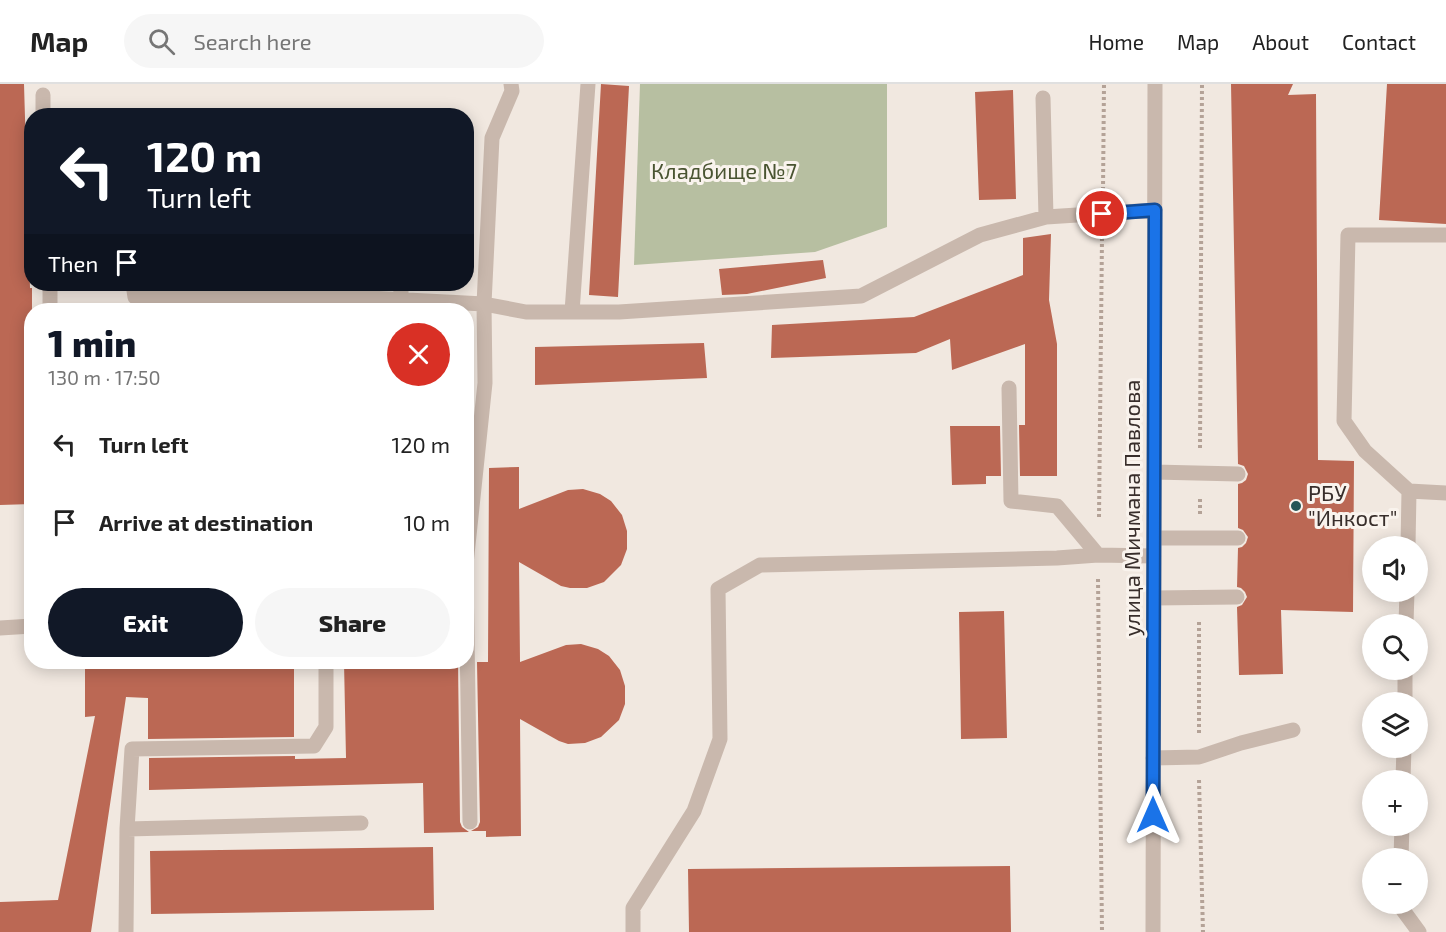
<!DOCTYPE html>
<html lang="en">
<head>
<meta charset="utf-8">
<style>
	:root { --surface:#fff; --page:#f6f6f6; --text:#222; --muted:#767676; --line:#e0e0e0; --accent:#111827 }
	body { margin:0; font-family:"Exo 2",sans-serif; background:var(--page); color:var(--text); height:100vh; display:flex; flex-direction:column; font-size:22px; white-space:nowrap }
	* { box-sizing:border-box; margin:0 }
	p { font-size:20px; color:var(--muted) }
	.icon { flex:none; width:33px; height:33px; fill:none; stroke:currentColor; stroke-width:2; stroke-linecap:round; stroke-linejoin:round }
	.map { position:relative; flex:1; overflow:hidden }
	.side { position:absolute; left:24px; top:219px; width:450px; height:366px; display:flex; flex-direction:column; background:var(--surface); border-radius:24px; box-shadow:0 3px 15px #0003 }
	.side>* { flex:none }
	.hud { position:absolute; left:24px; top:24px; width:450px; height:183px; border-radius:24px; box-shadow:0 3px 15px #0003; background:#111827; color:#fff; overflow:hidden }
	.buttons { position:absolute; left:1362px; top:452px; display:grid; gap:12px }
	.buttons a { display:grid; place-items:center; width:66px; height:66px; border-radius:50%; background:var(--surface); box-shadow:0 3px 15px #0003; font-size:30px }
	.pin { position:absolute; display:grid; place-items:center; width:51px; height:51px; color:#fff; margin:-26px; border:3px solid #fff; border-radius:50%; box-shadow:0 2px 6px #0007 }
	.me { position:absolute; width:66px; margin:-33px; rotate:0deg; stroke-linejoin:round; filter:drop-shadow(0 0 4px #0008) }
	.turn { display:flex; align-items:center; gap:21px; height:126px; padding:0 24px; font-size:27px }
	.turn .icon { width:78px; height:78px; stroke-width:2.5 }
	.turn b { display:block; font-size:42px; line-height:51px }
	.then { display:flex; align-items:center; height:57px; padding:0 24px; background:#0003; gap:12px; font-size:22px }
	.round { display:grid; place-items:center; flex:none; width:63px; height:63px; border-radius:32px; background:var(--page) }
	.headline { display:flex; align-items:center; justify-content:space-between; height:102px; padding:0 24px }
	h1 { font-size:36px; font-weight:800; line-height:45px; color:var(--accent) }
	.cta { display:flex; gap:12px; margin-top:auto; padding:12px 24px }
	.cta a { flex:1; height:69px; border-radius:36px; background:var(--accent); color:#fff; font-size:24px; font-weight:800; line-height:69px; text-align:center }
	.cta a+a { background:var(--page); color:var(--text) }
	ul { padding:0; list-style:none }
	li { display:flex; align-items:center; gap:18px; height:78px; padding:0 24px }
	li div { flex:1 }
	li b { display:block; font-size:22px }
	li em { font-style:normal }
	header { display:flex; align-items:center; gap:36px; box-sizing:border-box; height:84px; padding:0 30px; background:var(--surface); border-bottom:2px solid var(--line) }
	header strong { font-size:28px }
	nav { display:flex; gap:33px; margin-inline-start:auto; font-size:21px }
	.search { width:420px; height:54px; background:var(--page); display:flex; align-items:center; gap:15px; box-sizing:border-box; padding:0 21px; border-radius:33px; color:var(--muted); font-size:22px }
	.map>svg:first-child { display:block }
	.green { fill:#b7bfa1 }
	.building { fill:#bb6854 }
	.lines { fill:none; stroke-linecap:round; stroke-linejoin:round }
	.path { stroke:#b4a297; stroke-width:4; stroke-dasharray:3 3; stroke-linecap:butt }
	.minor { stroke:#c9b8ad; stroke-width:15 }
	.route-casing { stroke:#114b97; stroke-width:15 }
	.route { stroke:#1a73e8; stroke-width:10 }
	.poi-dot { fill:#245556; stroke:#f9f3ed; stroke-width:2 }
	.labels { text-anchor:middle; stroke-width:6; stroke-linejoin:round; paint-order:stroke }
	.park-label { font-size:22px; fill:#495431; stroke:#f9f3ed }
	.poi-label { font-size:22px; fill:#382e2b; stroke:#f9f3ed; text-anchor:start }
	.street-label { font-size:22px; fill:#382e2b; stroke:#f9f3ed }
</style>
</head>
<body>
<header>
<strong>Map</strong>
<div class="search"><svg class="icon" aria-label="search" viewBox="0 0 24 24"><circle cx="10" cy="10" r="6"/><path d="M15 15l6 6"/></svg>Search here</div>
<nav><a>Home</a><a>Map</a><a>About</a><a>Contact</a></nav>
</header>
<div class="map">
<svg width="1446" height="848" viewBox="0 0 1446 848">
	<rect width="100%" height="100%" fill="#f1e8e0"/>
	<!-- green -->
	<path class="green" d="M 640,0 L 887,0 L 887,143 L 815,168 L 634,181 Z"/>
	<!-- building -->
	<path class="building" d="M 0,0 L 24,0 L 30,204 L 32,204 L 32,420 L 0,421 Z
		M 601,0 L 629,2 L 618,213 L 589,211 Z
		M 1231,0 L 1293,0 L 1288,11 L 1316,10 L 1318,376 L 1354,377 L 1353,528 L 1281,526 L 1283,590 L 1239,591 L 1237,523 L 1242,521 L 1247,513 L 1245,508 L 1241,504 L 1237,503 L 1238,464 L 1242,463 L 1246,459 L 1248,453 L 1243,446 L 1238,444 L 1238,400 L 1242,399 L 1246,396 L 1248,390 L 1244,382 L 1238,380 Z
		M 1387,0 L 1446,0 L 1446,140 L 1379,136 Z
		M 1013,6 L 1016,115 L 979,116 L 975,8 Z
		M 1051,150 L 1049,216 L 1057,260 L 1057,392 L 1020,392 L 1019,341 L 1025,341 L 1025,260 L 952,286 L 950,255 L 916,269 L 771,274 L 772,241 L 914,233 L 1023,191 L 1023,154 Z
		M 823,176 L 826,194 L 747,210 L 722,211 L 719,185 Z
		M 704,259 L 707,294 L 535,301 L 535,263 Z
		M 950,342 L 1000,342 L 1001,392 L 986,392 L 986,400 L 952,401 Z
		M 519,383 L 519,425 L 568,406 L 583,405 L 600,410 L 611,417 L 622,431 L 627,447 L 627,465 L 621,481 L 604,498 L 587,504 L 570,504 L 561,502 L 519,478 L 520,578 L 566,561 L 581,560 L 598,565 L 609,572 L 620,586 L 625,602 L 625,620 L 619,636 L 601,653 L 585,659 L 568,660 L 559,657 L 520,635 L 521,752 L 486,753 L 486,747 L 471,747 L 478,743 L 480,738 L 477,578 L 488,578 L 489,384 Z
		M 1004,527 L 1007,654 L 961,655 L 959,528 Z
		M 85,578 L 294,578 L 294,653 L 148,655 L 148,614 L 126,613 L 91,848 L 0,848 L 0,818 L 58,816 L 95,632 L 85,633 Z
		M 344,578 L 458,578 L 460,738 L 462,743 L 469,748 L 424,749 L 423,699 L 149,706 L 149,674 L 295,672 L 295,675 L 346,674 Z
		M 433,763 L 434,826 L 151,830 L 150,767 Z
		M 1010,782 L 1011,848 L 689,848 L 688,785 Z"/>
	<g class="lines">
		<!-- path -->
		<path class="path" d="M 1103,106 L 1104,0
			M 1200,364 L 1202,0
			M 1200,430 L 1200,414
			M 1099,433 L 1102,153
			M 1098,495 L 1102,848
			M 1199,649 L 1199,537
			M 1199,696 L 1203,848"/>
		<!-- minor -->
		<path class="minor" d="M 43,11 L 43,32
			M 1043,14 L 1046,133
			M 50,200 L 50,226
			M 133,200 L 135,213 L 369,214 L 484,220 L 526,228 L 619,228 L 861,212 L 980,151 L 1046,133 L 1155,126
			M 401,200 L 401,216
			M 572,228 L 588,0
			M 1009,304 L 1011,417 L 1057,422 L 1098,471
			M 1154,388 L 1238,390
			M 1409,407 L 1365,367 L 1344,337 L 1348,151 L 1446,151
			M 1154,454 L 1238,454
			M 1408,462 L 1409,407 L 1446,409
			M 466,480 L 485,299 L 484,220 L 492,54 L 512,7 L 511,0
			M 466,492 L 470,738
			M 1154,514 L 1237,513
			M 1406,540 L 1407,507
			M 0,544 L 32,542
			M 1405,618 L 1405,585
			M 1153,674 L 1199,673 L 1241,659 L 1293,646
			M 1403,696 L 1404,663
			M 127,745 L 361,739
			M 1401,774 L 1402,741
			M 1400,819 L 1400,822 L 1419,848
			M 126,848 L 127,745 L 132,665 L 314,662 L 326,643 L 326,578
			M 633,848 L 633,824 L 694,727 L 720,655 L 718,505 L 760,481 L 1057,474 L 1098,471 L 1154,472
			M 1153,848 L 1155,0"/>
	</g>
	<g class="lines">
		<defs>
			<path id="route" d="M 1102,130 L 1155,126 L 1153,731"/>
		</defs>
		<!-- route casing -->
		<use href="#route" class="route-casing"/>
		<!-- route -->
		<use href="#route" class="route"/>
	</g>
	<!-- markers -->
	<circle class="poi-dot" cx="1296" cy="422" r="6"/>
	<g class="labels">
		<!-- park labels -->
		<g class="park-label">
			<text x="724" y="95">Кладбище №7</text>
		</g>
		<!-- poi labels -->
		<g class="poi-label">
			<text x="1308" y="417">РБУ<tspan x="1308" dy="25">"Инкост"</tspan></text>
		</g>
		<!-- street labels -->
		<g class="street-label">
			<text transform="translate(1132 424) rotate(-90)" y="8">улица Мичмана Павлова</text>
		</g>
	</g>
</svg>
<div class="buttons">
<a><svg class="icon" aria-label="sound" viewBox="0 0 24 24"><path d="M4 9h4l5-4v14l-5-4H4zM17 9q2 3 0 6"/></svg></a>
<a><svg class="icon" aria-label="search" viewBox="0 0 24 24"><circle cx="10" cy="10" r="6"/><path d="M15 15l6 6"/></svg></a>
<a><svg class="icon" aria-label="layers" viewBox="0 0 24 24"><path d="M12 4l9 5-9 5-9-5zM3 14l9 5 9-5"/></svg></a>
<a>+</a>
<a>−</a>
</div>
<div class="pin" style="left:1102px;top:130px;background:#d93025"><svg class="icon" aria-label="arrive" viewBox="0 0 24 24"><path d="M6 21V4h12l-3 4 3 4H6"/></svg></div>
<svg class="me" style="left:1153px;top:731px" viewBox="-20 -20 40 40"><path d="M0-17L14 15 0 8-14 15z" fill="#1a73e8" stroke="#fff" stroke-width="4"/></svg>
<div class="hud">
<div class="turn"><svg class="icon" aria-label="left" viewBox="0 0 24 24"><path d="M17 20v-9H6M10 6l-5 5 5 5"/></svg><div><b>120 m</b>Turn left</div></div>
<div class="then">Then<svg class="icon" aria-label="arrive" viewBox="0 0 24 24"><path d="M6 21V4h12l-3 4 3 4H6"/></svg></div>
</div>
<section class="side">
<div class="headline"><div><h1>1 min</h1><p>130 m · 17:50</p></div><a class="round" style="background:#d93025;color:#fff"><svg class="icon" aria-label="close" viewBox="0 0 24 24"><path d="M6 6l12 12M18 6L6 18"/></svg></a></div>
<ul>
<li><svg class="icon" aria-label="left" viewBox="0 0 24 24"><path d="M17 20v-9H6M10 6l-5 5 5 5"/></svg><div><b>Turn left</b></div><em>120 m</em></li>
<li><svg class="icon" aria-label="arrive" viewBox="0 0 24 24"><path d="M6 21V4h12l-3 4 3 4H6"/></svg><div><b>Arrive at destination</b></div><em>10 m</em></li>
</ul>
<div class="cta"><a>Exit</a><a>Share</a></div>
</section>
</div>
</body>
</html>
